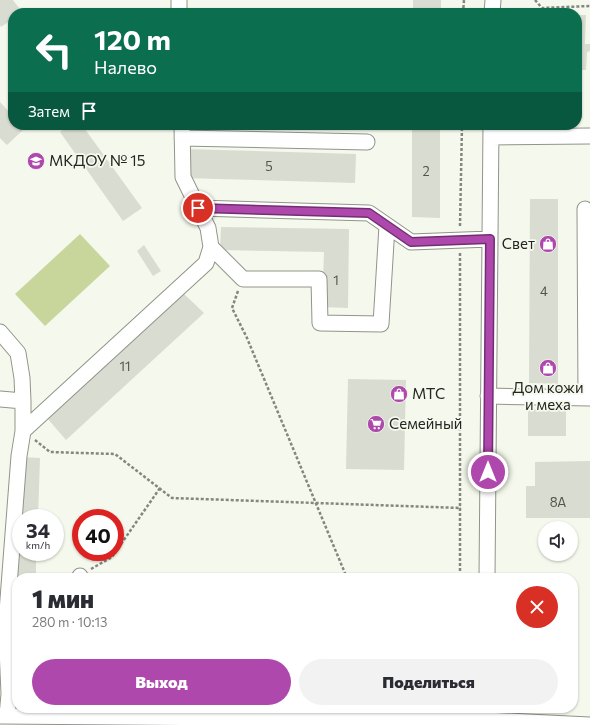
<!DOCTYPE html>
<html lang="ru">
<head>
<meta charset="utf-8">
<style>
	:root { --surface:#fff; --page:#f2f2f3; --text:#2b2b33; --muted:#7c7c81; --accent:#ae48ad }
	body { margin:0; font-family:Commissioner,sans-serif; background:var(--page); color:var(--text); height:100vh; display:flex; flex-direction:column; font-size:15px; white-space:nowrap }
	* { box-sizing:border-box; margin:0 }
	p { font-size:13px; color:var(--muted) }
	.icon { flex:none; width:22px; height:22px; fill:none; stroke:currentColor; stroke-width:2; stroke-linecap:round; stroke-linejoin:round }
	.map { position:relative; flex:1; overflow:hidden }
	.panel { position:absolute; left:12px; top:573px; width:566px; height:140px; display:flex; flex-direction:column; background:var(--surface); border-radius:16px; box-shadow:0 1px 3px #0004 }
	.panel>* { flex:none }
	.top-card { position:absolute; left:8px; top:8px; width:574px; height:122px; border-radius:16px; box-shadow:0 1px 3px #0004; background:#0b6e4f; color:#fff; overflow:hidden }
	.controls { position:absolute; left:538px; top:521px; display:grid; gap:8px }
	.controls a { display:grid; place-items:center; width:40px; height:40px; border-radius:50%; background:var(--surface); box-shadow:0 1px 3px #0004; font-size:20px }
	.speed { position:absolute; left:12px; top:509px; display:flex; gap:8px; font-size:20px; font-weight:700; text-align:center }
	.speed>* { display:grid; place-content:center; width:52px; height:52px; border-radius:50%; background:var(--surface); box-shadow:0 1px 3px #0004; line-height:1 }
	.speed small { font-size:10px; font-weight:400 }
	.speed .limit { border:6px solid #d22; background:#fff; color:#111 }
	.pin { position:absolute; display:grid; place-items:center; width:34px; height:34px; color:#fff; margin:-17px; border:2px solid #fff; border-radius:50%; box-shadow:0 1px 4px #0007 }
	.me { position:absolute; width:44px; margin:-22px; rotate:0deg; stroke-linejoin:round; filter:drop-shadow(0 0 3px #0008) }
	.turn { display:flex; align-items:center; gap:14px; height:84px; padding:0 20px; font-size:18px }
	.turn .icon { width:52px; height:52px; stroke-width:2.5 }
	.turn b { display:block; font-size:28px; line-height:34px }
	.then { display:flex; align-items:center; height:38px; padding:0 20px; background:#0003; gap:8px; font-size:15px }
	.round { display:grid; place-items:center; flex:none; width:42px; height:42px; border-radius:21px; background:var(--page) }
	.overview { display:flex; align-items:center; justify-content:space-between; height:68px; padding:0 20px }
	h1 { font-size:24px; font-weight:800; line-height:30px }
	.action { display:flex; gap:8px; margin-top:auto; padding:8px 20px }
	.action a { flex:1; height:46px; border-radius:24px; background:var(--accent); color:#fff; font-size:16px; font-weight:800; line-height:46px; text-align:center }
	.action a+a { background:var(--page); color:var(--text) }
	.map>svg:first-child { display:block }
	.green { fill:#c9d69b }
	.building { fill:#d9dcd0 }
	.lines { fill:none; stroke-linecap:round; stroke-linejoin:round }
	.minor-casing { stroke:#919489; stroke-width:17 }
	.path { stroke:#84867f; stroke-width:2.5; stroke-dasharray:3 2; stroke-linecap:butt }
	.minor { stroke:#fff; stroke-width:15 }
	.route-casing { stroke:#712f70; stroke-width:10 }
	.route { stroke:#ae48ad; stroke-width:7 }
	.labels { text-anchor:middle; stroke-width:3.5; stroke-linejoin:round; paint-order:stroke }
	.number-label { font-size:13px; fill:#52544e }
	.poi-label { font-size:15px; fill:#252622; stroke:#f5f8ec; text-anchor:start }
</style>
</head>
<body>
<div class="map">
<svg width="590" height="725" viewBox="0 0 590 725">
	<rect width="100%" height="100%" fill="#f5f8ec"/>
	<!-- green -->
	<path class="green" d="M 80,234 L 110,266 L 45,326 L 15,294 Z"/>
	<!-- building -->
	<path class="building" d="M 0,0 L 13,0 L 22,12 L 13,13 L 13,19 L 1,27 L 0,25 Z
		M 413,0 L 441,0 L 441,13 L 413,13 Z
		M 577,15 L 586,15 L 585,44 L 590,44 L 590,51 L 587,52 L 586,70 L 577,70 Z
		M 0,102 L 13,116 L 13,125 L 22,125 L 25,128 L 7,145 L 0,138 Z
		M 70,125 L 82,125 L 142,208 L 123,221 L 60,132 Z
		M 412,125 L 440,125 L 440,218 L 412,217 Z
		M 184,149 L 356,154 L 355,183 L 183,178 Z
		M 530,199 L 558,199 L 558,384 L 529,383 Z
		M 221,227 L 349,229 L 348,308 L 322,307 L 324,252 L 220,250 Z
		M 144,245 L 161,271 L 153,276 L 137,251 Z
		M 183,293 L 204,313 L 66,440 L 47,418 Z
		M 348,379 L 406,380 L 404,470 L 346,469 Z
		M 528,409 L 566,409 L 566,436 L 528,436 Z
		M 19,457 L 40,458 L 38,518 L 21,518 L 21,552 L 36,552 L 36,578 L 17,578 L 17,639 L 13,639 Z
		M 590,461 L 590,518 L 526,518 L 526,486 L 535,486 L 535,462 Z"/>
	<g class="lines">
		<defs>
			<path id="minor" d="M 179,0 L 179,13
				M 492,13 L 493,0
				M 491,137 L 590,136
				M 182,138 L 367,142
				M 198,208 L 369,213 L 411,242 L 490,239
				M 585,209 L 586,398
				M 211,247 L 243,279 L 319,279 L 320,323 L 381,324 L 387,226
				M 0,332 L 18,353 L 22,378 L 23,401 L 23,431 L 19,456 L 6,625 L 9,694 L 7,716
				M 488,396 L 590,398
				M 0,399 L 23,401
				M 23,431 L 206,263 L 211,247 L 208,228 L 183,177 L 182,125
				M 80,578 L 80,576
				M 487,578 L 491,125
				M 0,716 L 486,720 L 590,725"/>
		</defs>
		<!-- minor casing -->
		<use href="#minor" class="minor-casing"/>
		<!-- path -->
		<path class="path" d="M 535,0 L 542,8 L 590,6
			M 463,13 L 464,0
			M 460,226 L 462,125
			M 460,253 L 460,578
			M 238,291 L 232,308 L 247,338 L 347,578
			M 35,440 L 50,452 L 115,454 L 172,498 L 461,508
			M 91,569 L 112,557 L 160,488"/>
		<!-- minor -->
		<use href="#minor" class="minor"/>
	</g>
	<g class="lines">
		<defs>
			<path id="route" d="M 198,208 L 369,213 L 411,242 L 490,239 L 488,472"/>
		</defs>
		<!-- route casing -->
		<use href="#route" class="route-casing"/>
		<!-- route -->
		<use href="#route" class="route"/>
	</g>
	<!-- icons -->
	<defs>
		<symbol id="school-disc" viewBox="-11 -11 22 22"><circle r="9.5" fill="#ae48ad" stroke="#f5f8ec"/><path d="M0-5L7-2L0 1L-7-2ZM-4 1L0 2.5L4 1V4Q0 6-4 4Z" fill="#fff"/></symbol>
		<symbol id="shop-disc" viewBox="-11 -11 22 22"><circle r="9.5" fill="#ae48ad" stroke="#f5f8ec"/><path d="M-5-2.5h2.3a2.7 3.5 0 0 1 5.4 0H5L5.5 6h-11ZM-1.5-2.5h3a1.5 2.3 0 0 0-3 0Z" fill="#fff"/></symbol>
		<symbol id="supermarket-disc" viewBox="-11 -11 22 22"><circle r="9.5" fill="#ae48ad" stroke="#f5f8ec"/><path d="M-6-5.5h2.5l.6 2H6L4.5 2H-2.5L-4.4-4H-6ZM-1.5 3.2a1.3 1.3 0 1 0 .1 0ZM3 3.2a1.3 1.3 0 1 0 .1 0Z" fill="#fff"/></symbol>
	</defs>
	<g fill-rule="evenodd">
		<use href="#school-disc" x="26" y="151" width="20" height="20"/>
		<use href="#shop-disc" x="538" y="234" width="20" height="20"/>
		<use href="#shop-disc" x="538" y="358" width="20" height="20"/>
		<use href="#shop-disc" x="389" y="384" width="20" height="20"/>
		<use href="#supermarket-disc" x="366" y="414" width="20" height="20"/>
	</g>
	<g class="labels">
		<!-- number labels -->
		<g class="number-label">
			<text x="269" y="171">5</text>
			<text x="426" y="176">2</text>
			<text x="336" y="285">1</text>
			<text x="544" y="296">4</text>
			<text x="125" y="371">11</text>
			<text x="558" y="507">8А</text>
		</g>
		<!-- poi labels -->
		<g class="poi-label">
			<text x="49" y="166">МКДОУ № 15</text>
			<text x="535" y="249" text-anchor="end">Свет</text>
			<text x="548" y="393" text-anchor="middle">Дом кожи<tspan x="548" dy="17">и меха</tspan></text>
			<text x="412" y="399">МТС</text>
			<text x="389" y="429">Семейный</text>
		</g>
	</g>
</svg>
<div class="controls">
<a><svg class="icon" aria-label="sound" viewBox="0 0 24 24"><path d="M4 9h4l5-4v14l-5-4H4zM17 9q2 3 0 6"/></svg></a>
</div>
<div class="speed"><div>34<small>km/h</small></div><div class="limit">40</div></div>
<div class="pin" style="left:198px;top:208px;background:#d93025"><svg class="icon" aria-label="arrive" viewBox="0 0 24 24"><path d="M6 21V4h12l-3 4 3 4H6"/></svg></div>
<svg class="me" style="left:488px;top:472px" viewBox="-20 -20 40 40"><circle r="17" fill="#ae48ad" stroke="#fff" stroke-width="3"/><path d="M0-11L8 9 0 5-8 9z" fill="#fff"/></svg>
<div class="top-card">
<div class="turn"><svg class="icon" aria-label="left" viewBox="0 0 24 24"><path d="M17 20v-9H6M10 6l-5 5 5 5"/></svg><div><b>120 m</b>Налево</div></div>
<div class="then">Затем<svg class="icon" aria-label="arrive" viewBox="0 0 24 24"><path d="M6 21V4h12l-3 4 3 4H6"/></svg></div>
</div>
<section class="panel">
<div class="overview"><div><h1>1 мин</h1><p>280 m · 10:13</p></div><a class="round" style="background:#d93025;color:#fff"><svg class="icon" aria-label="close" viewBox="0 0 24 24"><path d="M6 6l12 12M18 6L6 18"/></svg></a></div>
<div class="action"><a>Выход</a><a>Поделиться</a></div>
</section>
</div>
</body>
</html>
